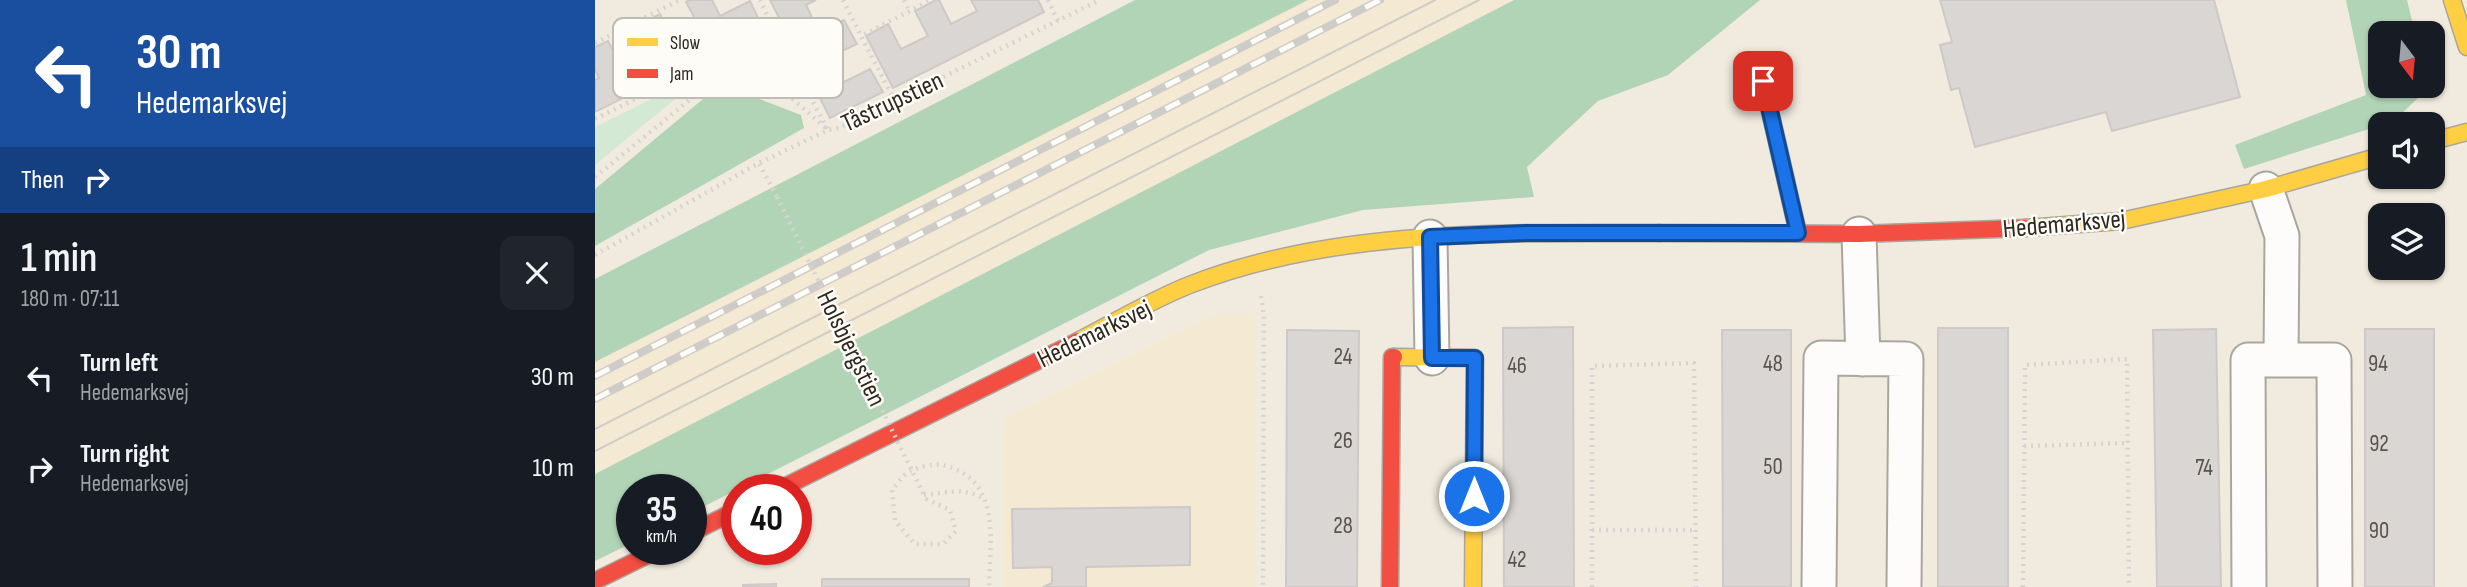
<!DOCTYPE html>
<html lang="en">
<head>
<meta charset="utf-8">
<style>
	:root { --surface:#171b24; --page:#20242c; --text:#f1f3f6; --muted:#9ea1a6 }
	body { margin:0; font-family:"Sofia Sans Condensed",sans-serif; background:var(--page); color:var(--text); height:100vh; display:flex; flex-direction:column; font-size:26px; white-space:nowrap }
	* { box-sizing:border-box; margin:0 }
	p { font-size:23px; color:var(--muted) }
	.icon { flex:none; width:38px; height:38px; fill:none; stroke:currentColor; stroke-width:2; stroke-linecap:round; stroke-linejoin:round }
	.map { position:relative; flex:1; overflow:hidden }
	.sheet { display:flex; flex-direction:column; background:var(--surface); width:595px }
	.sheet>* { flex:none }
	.top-card { background:#1a4fa0; color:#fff; overflow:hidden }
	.needle { width:46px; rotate:164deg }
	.controls { position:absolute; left:1773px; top:21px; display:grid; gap:14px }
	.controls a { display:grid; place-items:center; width:77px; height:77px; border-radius:14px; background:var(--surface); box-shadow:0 2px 5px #0004; font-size:35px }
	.speed { position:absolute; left:21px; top:474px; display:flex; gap:14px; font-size:35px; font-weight:700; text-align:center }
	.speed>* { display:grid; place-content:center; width:91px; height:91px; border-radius:50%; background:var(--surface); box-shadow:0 2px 5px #0004; line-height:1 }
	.speed small { font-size:18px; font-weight:400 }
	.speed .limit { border:10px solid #d22; background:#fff; color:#111 }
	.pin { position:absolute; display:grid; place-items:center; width:60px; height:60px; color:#fff; margin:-30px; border-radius:14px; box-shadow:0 4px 10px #0006 }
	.me { position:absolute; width:77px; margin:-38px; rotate:0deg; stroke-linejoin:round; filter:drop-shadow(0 0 5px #0008) }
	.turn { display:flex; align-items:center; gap:24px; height:147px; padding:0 21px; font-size:32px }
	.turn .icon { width:91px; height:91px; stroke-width:2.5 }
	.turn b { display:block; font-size:49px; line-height:60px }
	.then { display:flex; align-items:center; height:66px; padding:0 21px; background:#0003; gap:14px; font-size:26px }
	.round { display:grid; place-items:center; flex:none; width:74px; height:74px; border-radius:14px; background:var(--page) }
	.summary { display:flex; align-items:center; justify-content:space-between; height:119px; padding:0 21px }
	h1 { font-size:42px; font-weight:600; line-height:52px }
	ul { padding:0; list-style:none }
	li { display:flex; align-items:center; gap:21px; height:91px; padding:0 21px }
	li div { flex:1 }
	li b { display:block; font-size:26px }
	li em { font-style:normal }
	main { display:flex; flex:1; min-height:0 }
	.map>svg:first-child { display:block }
	.built { fill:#f4e9d2 }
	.green { fill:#d3e9d3 }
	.forest { fill:#b2d4b6 }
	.building { fill:#dad6d4; stroke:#cec9c7; stroke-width:2 }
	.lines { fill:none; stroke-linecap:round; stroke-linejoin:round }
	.lane-casing { stroke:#aba69d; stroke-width:19 }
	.street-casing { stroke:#aba69d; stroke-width:37 }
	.slow-casing { stroke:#aba69d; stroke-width:19 }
	.jam-casing { stroke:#aba69d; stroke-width:19 }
	.path { stroke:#d6d4d1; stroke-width:4.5; stroke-dasharray:2 5; stroke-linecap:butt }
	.lane { stroke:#fdfcfa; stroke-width:16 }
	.street { stroke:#fdfcfa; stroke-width:33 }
	.slow { stroke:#ffcf43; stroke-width:16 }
	.jam { stroke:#f24e42; stroke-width:16 }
	.tram { stroke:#ceccc9; stroke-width:2 }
	.rail-casing { stroke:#ceccc9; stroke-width:8 }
	.rail { stroke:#fefcf7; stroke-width:5; stroke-dasharray:16; stroke-linecap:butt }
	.path-bridge { stroke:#d6d4d1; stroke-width:4.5; stroke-dasharray:2 5; stroke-linecap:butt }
	.route-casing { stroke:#114b97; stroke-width:18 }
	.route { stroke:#1a73e8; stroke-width:12 }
	.labels { text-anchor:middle; stroke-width:5; stroke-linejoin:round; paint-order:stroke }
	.number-label { font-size:23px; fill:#58544d }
	.street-label { font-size:26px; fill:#2d2820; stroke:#fefcf7 }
	.key { fill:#fefcf7; stroke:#bfbcb6; stroke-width:2 }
	.key-label { font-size:19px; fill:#2d2820 }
</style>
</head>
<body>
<main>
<section class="sheet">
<div class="top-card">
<div class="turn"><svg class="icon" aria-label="left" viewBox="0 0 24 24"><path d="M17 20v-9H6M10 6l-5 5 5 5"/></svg><div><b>30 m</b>Hedemarksvej</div></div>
<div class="then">Then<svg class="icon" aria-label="right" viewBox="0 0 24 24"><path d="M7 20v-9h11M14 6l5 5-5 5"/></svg></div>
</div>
<div class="summary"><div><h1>1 min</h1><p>180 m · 07:11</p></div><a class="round"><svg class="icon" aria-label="close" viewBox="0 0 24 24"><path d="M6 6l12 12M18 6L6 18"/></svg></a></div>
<ul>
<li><svg class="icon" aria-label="left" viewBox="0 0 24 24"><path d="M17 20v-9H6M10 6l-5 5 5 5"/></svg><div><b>Turn left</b><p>Hedemarksvej</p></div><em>30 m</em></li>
<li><svg class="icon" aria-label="right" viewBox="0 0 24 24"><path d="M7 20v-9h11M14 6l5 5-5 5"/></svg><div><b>Turn right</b><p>Hedemarksvej</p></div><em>10 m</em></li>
</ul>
</section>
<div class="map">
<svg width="1872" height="587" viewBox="0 0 1872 587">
	<rect width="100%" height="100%" fill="#f1ebdf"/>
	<!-- built -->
	<path class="built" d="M 713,0 L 919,0 L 0,474 L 0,362 Z
		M 623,313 L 660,314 L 660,587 L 408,587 L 408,419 Z"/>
	<!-- green -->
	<path class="green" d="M 91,82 L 91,90 L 0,165 L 0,127 Z"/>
	<!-- forest -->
	<path class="forest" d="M 540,0 L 713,0 L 0,362 L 0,279 Z
		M 919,0 L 1165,0 L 1073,75 L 1003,101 L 932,167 L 939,197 L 768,210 L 614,250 L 96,513 L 96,490 L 37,490 L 37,543 L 0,561 L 0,474 Z
		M 1751,0 L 1812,0 L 1820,33 L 1785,33 L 1785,86 L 1826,86 L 1825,96 L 1799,121 L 1649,169 L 1640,145 L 1771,95 Z
		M 126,84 L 206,115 L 209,128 L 0,246 L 0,189 Z"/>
	<!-- building -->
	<path class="building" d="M 94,0 L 117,0 L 125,16 L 155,1 L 168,28 L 0,112 L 0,80 L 4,78 L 0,70 L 0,47 L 13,41 L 26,66 L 53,52 L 41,26 L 65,14 L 77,40 L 104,26 L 91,2 Z
		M 175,0 L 221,0 L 211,5 L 224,32 L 249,20 L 262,44 L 236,56 L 249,82 L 275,69 L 288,92 L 235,118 Z
		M 341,0 L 344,0 L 356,24 L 382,11 L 376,0 L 443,0 L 449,12 L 298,88 L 271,36 L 293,24 L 306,49 L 333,36 L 320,11 Z
		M 1345,0 L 1619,0 L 1645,97 L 1517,131 L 1511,112 L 1380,147 L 1364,88 L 1356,90 L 1345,45 L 1357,42 Z
		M 978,327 L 979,587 L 909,587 L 908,328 Z
		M 1343,328 L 1413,328 L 1413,587 L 1343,587 Z
		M 1621,329 L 1626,587 L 1562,587 L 1558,330 Z
		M 1770,329 L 1839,329 L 1839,587 L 1770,587 Z
		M 692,330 L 764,331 L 762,587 L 691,587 Z
		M 1127,330 L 1196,330 L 1196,587 L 1128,587 Z
		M 595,507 L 595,565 L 491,567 L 491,587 L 448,587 L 457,583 L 457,567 L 418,568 L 417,509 Z
		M 227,579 L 374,579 L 374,587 L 227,587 Z
		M 181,584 L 181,587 L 148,587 L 148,585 Z"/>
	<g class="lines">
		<defs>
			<path id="lane" d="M 1168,81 L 1203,233"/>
			<path id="street" d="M 1671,189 L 1687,236 L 1686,360
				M 1264,234 L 1268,359
				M 835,237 L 837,358
				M 1224,587 L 1226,358 L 1311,359 L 1309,587
				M 1654,587 L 1653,360 L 1739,360 L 1740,587"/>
			<path id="slow" d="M 1857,0 L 1872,47
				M 1838,141 L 1872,132
				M 1430,228 L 1526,221 L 1671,189 L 1785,156
				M 483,341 C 520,322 558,299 597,284 C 742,228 911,233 1064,233
				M 799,357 L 880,358 L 878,587"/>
			<path id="jam" d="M 1064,233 L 1264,234 L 1430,228
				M 183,490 L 483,341
				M 96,533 L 142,510
				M 0,581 L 63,550
				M 795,587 L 797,357 L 799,357"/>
		</defs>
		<!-- lane casing -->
		<use href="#lane" class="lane-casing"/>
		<!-- street casing -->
		<use href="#street" class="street-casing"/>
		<!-- slow casing -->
		<use href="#slow" class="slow-casing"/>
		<!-- jam casing -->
		<use href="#jam" class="jam-casing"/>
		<!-- path -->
		<path class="path" d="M 248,0 L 266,36
			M 309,0 L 314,11
			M 453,0 L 463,21
			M 0,43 L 84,0
			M 125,75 L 179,29 L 233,130 L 164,163
			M 300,101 L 266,36 L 336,0
			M 0,119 L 179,29 L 165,0
			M 0,177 L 125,75 L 192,94 L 233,130 L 244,128 L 505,0
			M 0,255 L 164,163 L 182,197
			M 666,296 L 669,316 L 668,587
			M 1429,446 L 1532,443
			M 329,495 C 350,493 371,486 389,500
			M 331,499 L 355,510 L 361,531 L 348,544 L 320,544 L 300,521 L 297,490 C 301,485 306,478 311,474 C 318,468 338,463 347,465 C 407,478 395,540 394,587
			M 997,530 L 1101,530
			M 997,587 L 997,366 L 1099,363 L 1101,587
			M 1428,587 L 1430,365 L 1532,359 L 1534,587"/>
		<!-- lane -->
		<use href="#lane" class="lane"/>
		<!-- street -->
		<use href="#street" class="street"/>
		<!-- slow -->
		<use href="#slow" class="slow"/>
		<!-- jam -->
		<use href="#jam" class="jam"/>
		<!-- tram -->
		<path class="tram" d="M 0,429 L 840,0
			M 0,451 L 884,0"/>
		<defs>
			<path id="rail" d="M 0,376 L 740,0
				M 0,399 L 785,0"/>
		</defs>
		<!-- rail casing -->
		<use href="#rail" class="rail-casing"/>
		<!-- rail -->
		<use href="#rail" class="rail"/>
		<!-- path-bridge -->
		<path class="path-bridge" d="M 182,197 L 331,499"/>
	</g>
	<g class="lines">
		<defs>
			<path id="route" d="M 879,496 L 880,358 L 837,358 L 835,237 L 931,233 L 1203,233 L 1168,81"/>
		</defs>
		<!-- route casing -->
		<use href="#route" class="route-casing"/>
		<!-- route -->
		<use href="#route" class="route"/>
	</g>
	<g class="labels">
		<!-- number labels -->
		<g class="number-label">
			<text x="748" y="364">24</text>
			<text x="1178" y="371">48</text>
			<text x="1783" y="371">94</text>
			<text x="922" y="373">46</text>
			<text x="748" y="448">26</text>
			<text x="1784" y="451">92</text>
			<text x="1178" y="474">50</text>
			<text x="1609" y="475">74</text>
			<text x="748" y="533">28</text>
			<text x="1784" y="538">90</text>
			<text x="922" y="567">42</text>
		</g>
		<!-- street labels -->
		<g class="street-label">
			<text transform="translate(297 101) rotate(-25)" y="9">Tåstrupstien</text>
			<text transform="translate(1469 223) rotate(-5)" y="9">Hedemarksvej</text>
			<text transform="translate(499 333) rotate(-26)" y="9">Hedemarksvej</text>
			<text transform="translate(257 348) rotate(64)" y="9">Holsbjergstien</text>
		</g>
	</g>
	<!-- legend -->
	<rect x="18" y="18" width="230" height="80" rx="10" class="key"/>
	<rect x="32" y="38" width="31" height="8" fill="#ffcf43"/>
	<rect x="32" y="69" width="31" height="9" fill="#f24e42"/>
	<g class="key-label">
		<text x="75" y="49">Slow</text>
		<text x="75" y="80">Jam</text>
	</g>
</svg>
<div class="controls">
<a><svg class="needle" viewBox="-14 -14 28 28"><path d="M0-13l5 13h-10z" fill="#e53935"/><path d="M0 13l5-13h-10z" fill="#9ea1a6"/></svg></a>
<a><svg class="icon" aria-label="sound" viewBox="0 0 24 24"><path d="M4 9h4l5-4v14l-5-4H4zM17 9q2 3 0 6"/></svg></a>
<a><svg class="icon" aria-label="layers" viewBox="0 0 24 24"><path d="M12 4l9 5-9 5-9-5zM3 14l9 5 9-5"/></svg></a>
</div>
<div class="speed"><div>35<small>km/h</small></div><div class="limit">40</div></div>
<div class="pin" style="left:1168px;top:81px;background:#d93025"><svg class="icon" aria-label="arrive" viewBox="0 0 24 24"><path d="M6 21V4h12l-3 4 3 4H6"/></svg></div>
<svg class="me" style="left:879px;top:496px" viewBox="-20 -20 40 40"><circle r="17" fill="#1a73e8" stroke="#fff" stroke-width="3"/><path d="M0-11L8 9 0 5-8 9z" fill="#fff"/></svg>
</div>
</main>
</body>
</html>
